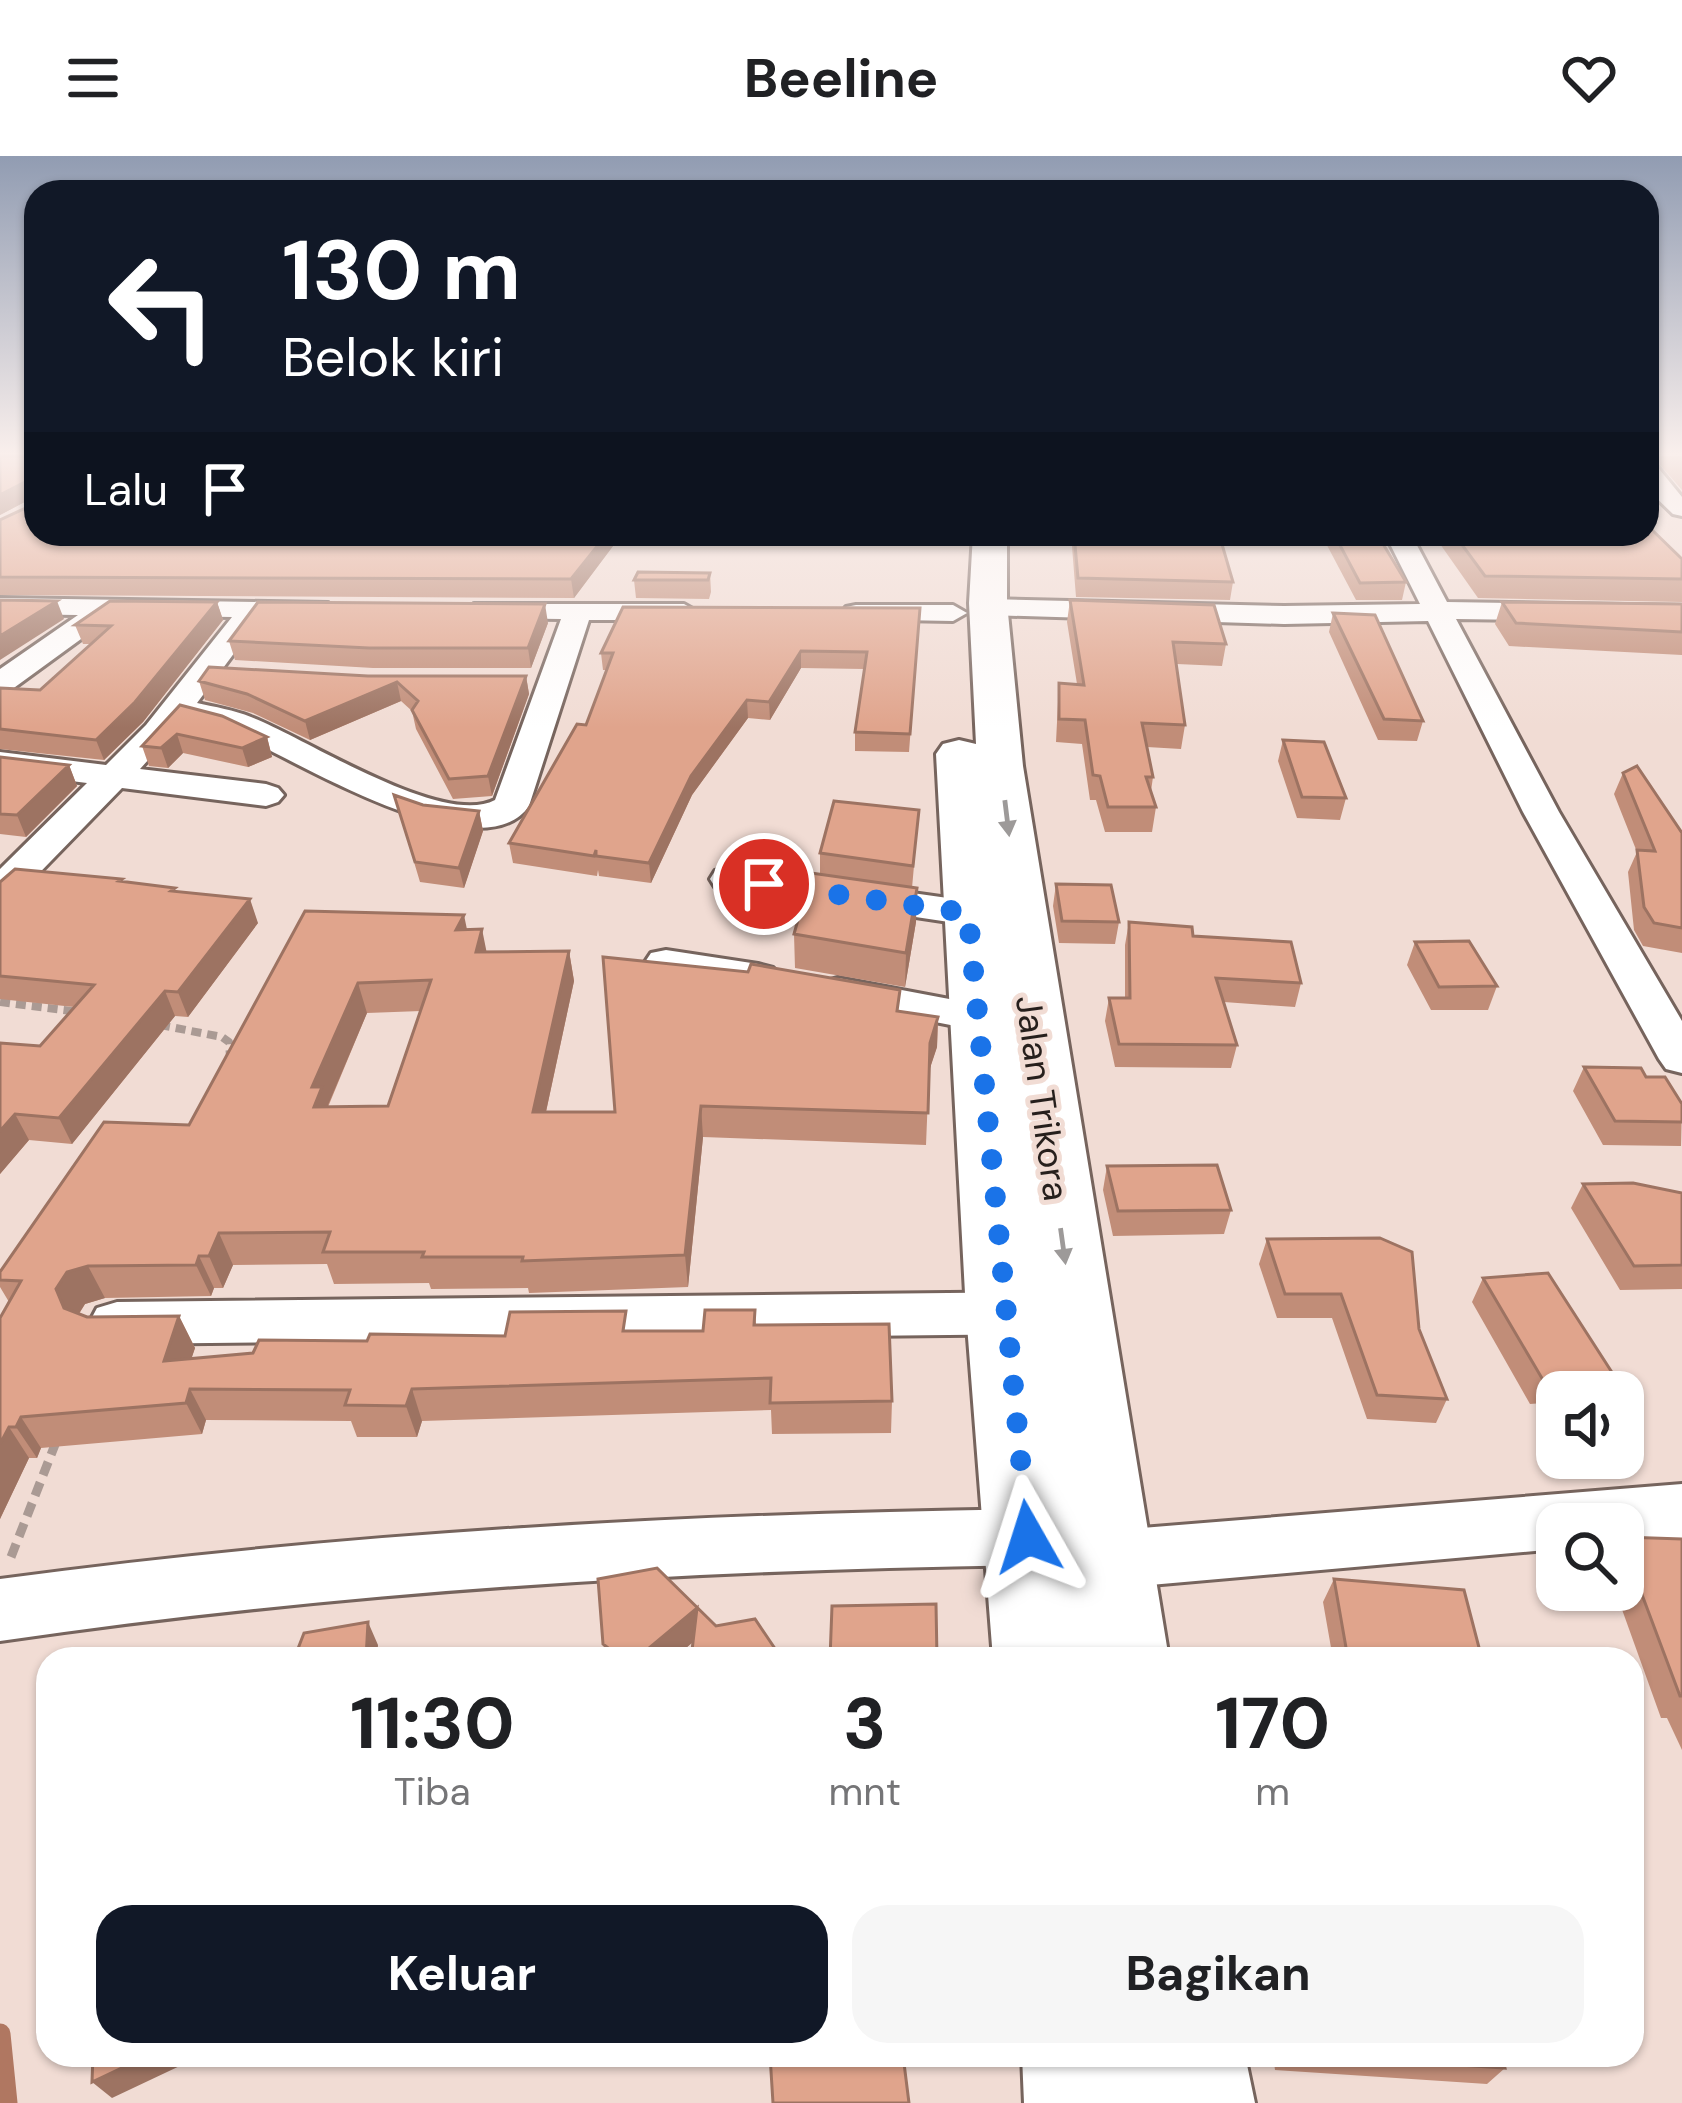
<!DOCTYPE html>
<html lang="id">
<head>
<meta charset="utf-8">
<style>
	:root { --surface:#fff; --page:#f6f6f6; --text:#202124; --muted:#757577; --accent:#111827 }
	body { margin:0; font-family:"DM Sans",sans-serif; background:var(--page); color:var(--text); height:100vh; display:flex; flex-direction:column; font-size:45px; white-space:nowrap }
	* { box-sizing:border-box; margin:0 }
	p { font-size:39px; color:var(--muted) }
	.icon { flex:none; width:66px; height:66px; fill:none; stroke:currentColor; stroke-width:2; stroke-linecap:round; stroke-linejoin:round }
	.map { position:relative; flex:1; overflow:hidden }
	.details { position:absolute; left:36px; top:1491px; width:1608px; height:420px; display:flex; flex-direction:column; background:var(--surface); border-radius:36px; box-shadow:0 3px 9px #0004 }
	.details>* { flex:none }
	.top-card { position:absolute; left:24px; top:24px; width:1635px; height:366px; border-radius:36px; box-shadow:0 3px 9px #0004; background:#111827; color:#fff; overflow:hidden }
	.tools { position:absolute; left:1536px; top:1215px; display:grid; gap:24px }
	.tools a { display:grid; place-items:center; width:108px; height:108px; border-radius:24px; background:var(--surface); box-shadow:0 3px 9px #0004; font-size:60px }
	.pin { position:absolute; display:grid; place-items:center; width:102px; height:102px; color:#fff; margin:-51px; border:6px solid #fff; border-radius:50%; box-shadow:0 3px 12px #0007 }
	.me { position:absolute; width:132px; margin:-66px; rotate:354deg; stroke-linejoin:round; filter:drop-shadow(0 0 9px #0008) }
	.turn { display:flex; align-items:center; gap:42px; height:252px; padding:0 60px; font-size:54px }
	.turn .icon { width:156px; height:156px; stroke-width:2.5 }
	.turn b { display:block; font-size:84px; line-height:102px }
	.then { display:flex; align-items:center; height:114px; padding:0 60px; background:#0003; gap:24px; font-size:45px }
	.eta { display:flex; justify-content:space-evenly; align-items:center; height:204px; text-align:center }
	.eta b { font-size:72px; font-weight:700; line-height:84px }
	.button { display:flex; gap:24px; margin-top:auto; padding:24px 60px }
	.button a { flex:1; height:138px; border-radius:36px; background:var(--accent); color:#fff; font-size:48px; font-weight:700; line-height:138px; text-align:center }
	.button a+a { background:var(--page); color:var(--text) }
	header { display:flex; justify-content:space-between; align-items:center; height:156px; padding:0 60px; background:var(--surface); font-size:54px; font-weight:700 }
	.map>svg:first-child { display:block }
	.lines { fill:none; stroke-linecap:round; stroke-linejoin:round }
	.stream { stroke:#b07761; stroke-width:21 }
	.street-casing { stroke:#76645d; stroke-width:6 }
	.secondary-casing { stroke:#76645d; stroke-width:6 }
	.path-far1 { stroke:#aa9a94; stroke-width:8; stroke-dasharray:10 6; stroke-linecap:butt }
	.path { stroke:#aa9a94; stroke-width:9; stroke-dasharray:14 8; stroke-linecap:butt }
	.street { fill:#fff; fill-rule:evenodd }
	.secondary { fill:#fff; fill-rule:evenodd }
	.wall { fill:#c18d78; fill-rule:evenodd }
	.shaded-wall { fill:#9d7362 }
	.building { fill:#e0a48c; stroke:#9d7362; stroke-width:3; fill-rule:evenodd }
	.oneway { fill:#9d9a99 }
	.route { stroke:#1a73e8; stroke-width:21; stroke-dasharray:0 37.8 }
	.labels { text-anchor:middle; stroke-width:10; stroke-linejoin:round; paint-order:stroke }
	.street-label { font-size:36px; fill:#261f1c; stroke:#f1dcd4 }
</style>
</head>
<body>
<header><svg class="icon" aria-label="menu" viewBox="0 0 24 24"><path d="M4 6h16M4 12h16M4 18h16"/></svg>Beeline<svg class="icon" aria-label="heart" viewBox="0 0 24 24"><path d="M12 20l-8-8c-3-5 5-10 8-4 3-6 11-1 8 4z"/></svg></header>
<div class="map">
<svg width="1682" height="1947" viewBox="0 0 1682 1947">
	<rect width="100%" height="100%" fill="#f1dcd4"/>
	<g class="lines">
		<!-- stream -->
		<path class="stream" d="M 0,1878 L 7,1947"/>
		<defs>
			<path id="street" d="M 1647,306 L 1655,308 L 1682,341 L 1682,360 L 1673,358 L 1647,333 Z
				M 1385,378 L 1411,378 L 1447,446 L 1682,450 L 1682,466 L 1456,463 L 1559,656 L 1682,865 L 1682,917 L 1666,913 L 1659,903 L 1523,656 L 1428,465 L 1284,468 L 989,459 L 975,451 L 989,443 L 1284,450 L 1420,448 Z
				M 0,442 L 328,447 L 332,453 L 318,461 L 261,461 L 197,547 C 215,551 234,554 251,561 C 306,582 442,672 495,644 L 561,463 L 484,462 L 474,460 L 470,454 L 474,448 L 684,448 L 698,456 L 684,464 L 589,464 L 529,650 C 479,721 288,599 230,575 C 215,570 200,566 185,563 L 140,613 L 266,628 L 278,632 L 284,639 L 278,646 L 266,650 L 122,632 L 14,743 L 0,747 L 0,713 L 87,627 L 0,616 L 0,596 L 106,609 L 146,569 L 232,461 L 114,459 L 11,534 L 0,536 L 0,513 L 78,459 L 0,458 Z
				M 856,449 L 953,449 L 967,457 L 953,465 L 846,463 L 842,457 L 846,451 Z
				M 729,711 L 969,745 L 983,749 L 989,757 L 983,765 L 969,769 L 715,731 L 710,723 L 715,715 Z
				M 666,794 L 758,808 L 773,812 L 779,821 L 773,830 L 758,834 L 651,815 L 645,806 L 651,797 Z
				M 838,822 L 981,849 L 996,853 L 1003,862 L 996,871 L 981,875 L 823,844 L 817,835 L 823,826 Z
				M 1031,1136 L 1050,1142 L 1059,1157 L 1050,1172 L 1031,1178 L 117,1188 L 97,1182 L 89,1167 L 97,1152 L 117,1146 Z
				M 1682,1328 L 1682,1382 L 1623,1387 L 1623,1368 L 1557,1368 L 1557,1393 L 1105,1433 L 1082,1424 L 1073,1404 L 1082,1384 L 1105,1375 Z
				M 1028,1353 L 1050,1361 L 1060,1381 L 1050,1401 L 1028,1409 C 683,1414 342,1435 0,1485 L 0,1423 C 342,1377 683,1358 1028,1353 Z"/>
			<path id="secondary" d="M 973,378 L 1007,378 L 1007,447 L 1023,610 L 1169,1503 L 993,1503 L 966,1156 L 936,598 L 943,588 L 959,584 L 976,588 L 969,447 Z
				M 1022,1899 L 1245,1899 L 1255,1947 L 1024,1947 Z"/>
		</defs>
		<!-- street casing -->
		<use href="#street" class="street-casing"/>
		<!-- secondary casing -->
		<use href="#secondary" class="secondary-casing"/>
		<!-- path-far1 -->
		<path class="path-far1" d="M 0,846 L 80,856
			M 160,869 L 222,881 L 229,886 L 230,901"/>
		<!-- path -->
		<path class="path" d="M 11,1401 L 56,1286"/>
		<!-- street -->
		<use href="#street" class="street"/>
		<!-- secondary -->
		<use href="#secondary" class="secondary"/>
	</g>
	<!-- wall -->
	<path class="wall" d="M 0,300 L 36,300 L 36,378 L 622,378 L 574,442 L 0,439 L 0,364 L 32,349 L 32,342 L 0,359 Z
		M 1647,300 L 1682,300 L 1682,334 L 1656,304 L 1647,303 Z
		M 1071,378 L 1219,378 L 1233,426 L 1230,444 L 1076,441 Z
		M 1321,378 L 1377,378 L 1406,426 L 1402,444 L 1356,444 Z
		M 1433,378 L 1647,378 L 1682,403 L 1682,446 L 1478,442 Z
		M 710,417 L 711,436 L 709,443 L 636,442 L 634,424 Z
		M 1070,444 L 1226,488 L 1222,510 L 1177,508 L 1185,569 L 1181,593 L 1147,591 L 1153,621 L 1151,635 L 1156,651 L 1152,676 L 1105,676 L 1096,644 L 1090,644 L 1082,588 L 1056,586 L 1059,527 L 1077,528 L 1067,466 Z
		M 217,446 L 223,464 L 143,566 L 104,604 L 0,593 L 0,532 L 40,534 L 91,488 L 83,488 L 75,469 Z
		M 1502,446 L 1682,448 L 1682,499 L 1509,490 L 1495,468 Z
		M 920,452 L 909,596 L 855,595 L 855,576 L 864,513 L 801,512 L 770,564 L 748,562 L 692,639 L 651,727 L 599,720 L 598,714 L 597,720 L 513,707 L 509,687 L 586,569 L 606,514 L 603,514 L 601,497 Z
		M 1333,457 L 1423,565 L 1417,585 L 1378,584 L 1329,476 Z
		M 548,467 L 531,512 L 373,512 L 235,504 L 229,485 Z
		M 368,520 L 526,520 L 529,538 L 492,640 L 453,643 L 416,573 L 412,555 L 401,545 L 310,584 L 253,557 L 205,544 L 199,525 Z
		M 180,549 L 267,581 L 272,601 L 248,611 L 183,597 L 168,612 L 149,610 L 142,590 Z
		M 1283,584 L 1346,642 L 1340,664 L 1297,662 L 1278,605 Z
		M 0,601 L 69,609 L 77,630 L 26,681 L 0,678 Z
		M 1623,617 L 1682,677 L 1682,797 L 1643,790 L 1634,774 L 1628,716 L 1637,696 L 1614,638 Z
		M 394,639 L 423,649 L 479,655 L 483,675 L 464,732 L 420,726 Z
		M 919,654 L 912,732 L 916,766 L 905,831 L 795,812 L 794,778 L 820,718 L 820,697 Z
		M 0,726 L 123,726 L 176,735 L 258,767 L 188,861 L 175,860 L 72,988 L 29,984 L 0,1018 L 0,887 L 40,890 L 74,851 L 0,843 Z
		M 1056,728 L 1119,766 L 1115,788 L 1059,787 L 1053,750 Z
		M 305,755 L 467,773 L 486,796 L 569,795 L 574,825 L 546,956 L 615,956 L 900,855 L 938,861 L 937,891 L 929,915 L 926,989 L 703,981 L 688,1131 L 529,1137 L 528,1132 L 431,1133 L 429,1127 L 334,1128 L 327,1108 L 233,1109 L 223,1132 L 214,1132 L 211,1140 L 105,1142 L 85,1148 L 79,1158 L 87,1161 L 179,1160 L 195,1192 L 191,1203 L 367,1185 L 629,1175 L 703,1175 L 755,1154 L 756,1169 L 892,1245 L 891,1277 L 772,1278 L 771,1254 L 422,1265 L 417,1281 L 357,1281 L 351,1265 L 206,1264 L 202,1278 L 41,1292 L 37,1302 L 29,1302 L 0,1363 L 0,1162 L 9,1146 L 0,1131 L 0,1116 L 189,969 ZM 421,855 L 388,950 L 328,951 L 367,857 Z
		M 1129,766 L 1193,780 L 1301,827 L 1295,851 L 1224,846 L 1237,889 L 1231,912 L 1115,911 L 1105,865 L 1109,842 L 1125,842 L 1125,789 Z
		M 1415,786 L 1497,830 L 1488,854 L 1431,854 L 1407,809 Z
		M 1584,911 L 1646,921 L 1682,948 L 1681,990 L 1603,989 L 1573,935 Z
		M 1107,1010 L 1231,1054 L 1224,1078 L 1113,1080 L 1103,1034 Z
		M 1583,1028 L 1682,1037 L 1682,1133 L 1620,1134 L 1571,1052 Z
		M 1267,1083 L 1419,1173 L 1447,1243 L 1436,1267 L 1367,1263 L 1332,1162 L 1277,1162 L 1259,1108 Z
		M 1483,1122 L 1613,1218 L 1602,1236 L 1557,1236 L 1557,1246 L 1530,1248 L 1472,1146 Z
		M 1623,1381 L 1682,1383 L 1682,1594 L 1667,1562 L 1661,1562 L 1615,1434 L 1623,1434 Z
		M 1334,1423 L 1482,1503 L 1333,1503 L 1323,1446 Z
		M 693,1486 L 673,1503 L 607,1503 L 603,1488 Z
		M 1273,1899 L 1502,1899 L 1505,1912 L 1487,1928 L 1275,1914 Z"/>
	<!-- shaded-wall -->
	<path class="shaded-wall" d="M 31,323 L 36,340 L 0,359 L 0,339 Z
		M 607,378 L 622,378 L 574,442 L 571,423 Z
		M 57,445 L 64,463 L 0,504 L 0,480 Z
		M 217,446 L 223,464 L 143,566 L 104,604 L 96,584 Z
		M 545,448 L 548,467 L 531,512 L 528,492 Z
		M 801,495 L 801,512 L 770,564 L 769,546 Z
		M 526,520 L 529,538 L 492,640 L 488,620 Z
		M 397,526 L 401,545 L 310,584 L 305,565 Z
		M 747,544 L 748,562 L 692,639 L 651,727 L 649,707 L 691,620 Z
		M 177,578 L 183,597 L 168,612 L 161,592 Z
		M 267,581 L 272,601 L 248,611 L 242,592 Z
		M 69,609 L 77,630 L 26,681 L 17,659 Z
		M 479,655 L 483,675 L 464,732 L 459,712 Z
		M 917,732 L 916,766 L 905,831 L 906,797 Z
		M 250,743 L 258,767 L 188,861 L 178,836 Z
		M 464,759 L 470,788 L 456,774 Z
		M 482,773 L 488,803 L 476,796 Z
		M 569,795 L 574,825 L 539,988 L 533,956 Z
		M 358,827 L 367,857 L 328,949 L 332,962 L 314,951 L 312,931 Z
		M 165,835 L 175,860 L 72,988 L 59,962 Z
		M 938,861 L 937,891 L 928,918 L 930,887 Z
		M 701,950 L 703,981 L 688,1131 L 685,1099 Z
		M 15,958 L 29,984 L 0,1018 L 0,975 Z
		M 219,1077 L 233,1109 L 223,1132 L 209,1100 Z
		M 199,1100 L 214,1132 L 211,1140 L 196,1109 Z
		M 88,1110 L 105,1142 L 85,1148 L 74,1165 L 64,1152 L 56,1133 L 67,1116 Z
		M 179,1160 L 195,1192 L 180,1237 L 164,1205 Z
		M 190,1233 L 206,1264 L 202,1278 L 186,1247 Z
		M 412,1233 L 422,1265 L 417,1281 L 406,1250 Z
		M 21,1261 L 41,1292 L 37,1302 L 16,1271 Z
		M 9,1271 L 29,1302 L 0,1363 L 0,1288 Z
		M 697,1452 L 700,1480 L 673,1503 L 636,1503 Z
		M 368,1466 L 378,1489 L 377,1503 L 366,1503 Z
		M 149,1899 L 203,1899 L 112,1942 L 92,1926 Z"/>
	<!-- building -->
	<path class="building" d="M 0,300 L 36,300 L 36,378 L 607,378 L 571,423 L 0,421 L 0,364 L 32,349 L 31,323 L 0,339 Z
		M 1647,369 L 1682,403 L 1682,423 L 1485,420 L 1454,378 L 1647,378 Z
		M 1074,378 L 1219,378 L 1233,426 L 1078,422 Z
		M 1334,378 L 1377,378 L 1406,426 L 1360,427 Z
		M 638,416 L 710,417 L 708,424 L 634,424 Z
		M 0,444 L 57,445 L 0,480 Z
		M 1070,444 L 1214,449 L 1226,488 L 1173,486 L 1185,569 L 1142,567 L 1153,621 L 1146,621 L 1156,651 L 1108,651 L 1100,620 L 1093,619 L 1085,564 L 1059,563 L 1059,527 L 1084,529 Z
		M 110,445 L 217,446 L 135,546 L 96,584 L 0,573 L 0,532 L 40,534 L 111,470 L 75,469 Z
		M 258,446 L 545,448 L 528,492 L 369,492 L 229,485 Z
		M 1502,446 L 1682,448 L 1682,476 L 1516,467 Z
		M 623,451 L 920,452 L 910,578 L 855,576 L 867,496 L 801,495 L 769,546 L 747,544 L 691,620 L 649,707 L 596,700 L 596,694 L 594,700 L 509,687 L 577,568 L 586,569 L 613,497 L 601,497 Z
		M 1333,457 L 1375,459 L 1423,565 L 1384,563 Z
		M 209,511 L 368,520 L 526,520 L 488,620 L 449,623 L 412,554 L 418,545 L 397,526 L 305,565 L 247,538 L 199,525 Z
		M 180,549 L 222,560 L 267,581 L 242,592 L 177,578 L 161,592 L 142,590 Z
		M 1283,584 L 1324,586 L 1346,642 L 1302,641 Z
		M 0,601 L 69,609 L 17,659 L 0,658 Z
		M 1637,610 L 1682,677 L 1682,772 L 1654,767 L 1644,751 L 1637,694 L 1655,695 L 1623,617 Z
		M 394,639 L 423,649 L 479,655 L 459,712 L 415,706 Z
		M 834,645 L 919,654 L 913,710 L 820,697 Z
		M 15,713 L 122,723 L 119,725 L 175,732 L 171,735 L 250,743 L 178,836 L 165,835 L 59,962 L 15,958 L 0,975 L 0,887 L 40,890 L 94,829 L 0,820 L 0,726 Z
		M 811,717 L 917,732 L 906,797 L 794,778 Z
		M 1056,728 L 1111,729 L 1119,766 L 1062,765 Z
		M 305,755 L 464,759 L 456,774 L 482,773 L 476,796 L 569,795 L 533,956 L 615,956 L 603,801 L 748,816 L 751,808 L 900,834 L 897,855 L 938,861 L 930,887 L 928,957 L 701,950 L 685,1099 L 522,1105 L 523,1101 L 422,1101 L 424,1096 L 323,1096 L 330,1076 L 219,1077 L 209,1100 L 199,1100 L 196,1109 L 88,1110 L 67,1116 L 56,1133 L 64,1152 L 87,1161 L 179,1160 L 164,1205 L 253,1197 L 259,1184 L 367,1185 L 370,1178 L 505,1180 L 510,1156 L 626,1155 L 623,1175 L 703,1175 L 705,1154 L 755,1154 L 754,1169 L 889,1168 L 892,1245 L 770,1247 L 771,1222 L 412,1233 L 406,1250 L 345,1249 L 350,1234 L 190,1233 L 186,1247 L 21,1261 L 16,1271 L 9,1271 L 0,1288 L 0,1162 L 21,1125 L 0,1124 L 0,1116 L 104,966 L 189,969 ZM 431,824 L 388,950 L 314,951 L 322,931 L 312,931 L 358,827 Z
		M 1129,766 L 1192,771 L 1193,780 L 1291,786 L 1301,827 L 1216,822 L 1237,889 L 1119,888 L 1109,842 L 1130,842 Z
		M 1469,785 L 1497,830 L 1439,831 L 1415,786 Z
		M 1584,911 L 1641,912 L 1646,921 L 1665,921 L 1682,948 L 1682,966 L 1615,965 Z
		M 1217,1009 L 1231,1054 L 1118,1055 L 1107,1010 Z
		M 1633,1027 L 1682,1037 L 1682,1109 L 1634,1110 L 1583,1028 Z
		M 1380,1082 L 1412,1096 L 1419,1173 L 1447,1243 L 1377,1239 L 1341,1138 L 1285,1138 L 1267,1083 Z
		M 1548,1117 L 1613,1218 L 1543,1224 L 1483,1122 Z
		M 1623,1381 L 1682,1383 L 1682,1540 L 1680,1540 L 1623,1388 Z
		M 657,1412 L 716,1470 L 755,1463 L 782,1503 L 691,1503 L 697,1452 L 636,1503 L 622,1503 L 603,1488 L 598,1423 Z
		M 1334,1423 L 1464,1434 L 1482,1503 L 1348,1503 Z
		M 936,1448 L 937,1503 L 830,1503 L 832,1450 Z
		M 368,1466 L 366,1503 L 294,1503 L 304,1477 Z
		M 93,1899 L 149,1899 L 92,1926 Z
		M 770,1899 L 903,1899 L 909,1947 L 773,1947 Z
		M 1313,1899 L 1502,1899 L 1505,1912 Z"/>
	<!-- one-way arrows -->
	<defs><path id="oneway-solid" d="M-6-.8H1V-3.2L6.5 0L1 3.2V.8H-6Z" transform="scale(3)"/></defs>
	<g class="oneway">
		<use href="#oneway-solid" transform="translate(1007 662) rotate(83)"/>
		<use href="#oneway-solid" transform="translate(1063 1090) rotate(82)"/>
	</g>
	<!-- sky -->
	<linearGradient id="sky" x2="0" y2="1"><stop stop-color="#919cb2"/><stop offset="0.52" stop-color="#f9efec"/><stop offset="1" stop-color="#f9efec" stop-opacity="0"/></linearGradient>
	<rect width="1682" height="572" fill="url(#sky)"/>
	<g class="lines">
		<!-- route -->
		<path class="route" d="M 764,728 L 968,757 L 1028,1381"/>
	</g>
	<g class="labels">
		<!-- street labels -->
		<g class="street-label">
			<text transform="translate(1043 942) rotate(82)" y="13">Jalan Trikora</text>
		</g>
	</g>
</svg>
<div class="tools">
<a><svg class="icon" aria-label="sound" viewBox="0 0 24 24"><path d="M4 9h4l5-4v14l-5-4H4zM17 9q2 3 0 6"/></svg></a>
<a><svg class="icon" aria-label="search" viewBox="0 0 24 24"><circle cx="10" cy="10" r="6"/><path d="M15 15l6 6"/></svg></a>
</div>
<div class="pin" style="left:764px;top:728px;background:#d93025"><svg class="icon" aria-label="arrive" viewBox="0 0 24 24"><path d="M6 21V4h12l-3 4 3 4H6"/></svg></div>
<svg class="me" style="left:1028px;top:1381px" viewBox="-20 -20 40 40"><path d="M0-17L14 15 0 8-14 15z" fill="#1a73e8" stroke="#fff" stroke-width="4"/></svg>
<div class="top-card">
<div class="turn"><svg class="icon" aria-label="left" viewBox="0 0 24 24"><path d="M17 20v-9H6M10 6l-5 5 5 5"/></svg><div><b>130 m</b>Belok kiri</div></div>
<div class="then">Lalu<svg class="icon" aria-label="arrive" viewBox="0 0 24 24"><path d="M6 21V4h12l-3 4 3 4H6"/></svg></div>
</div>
<section class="details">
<div class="eta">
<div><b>11:30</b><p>Tiba</p></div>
<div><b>3</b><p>mnt</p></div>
<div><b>170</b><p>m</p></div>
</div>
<div class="button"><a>Keluar</a><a>Bagikan</a></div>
</section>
</div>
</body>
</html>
